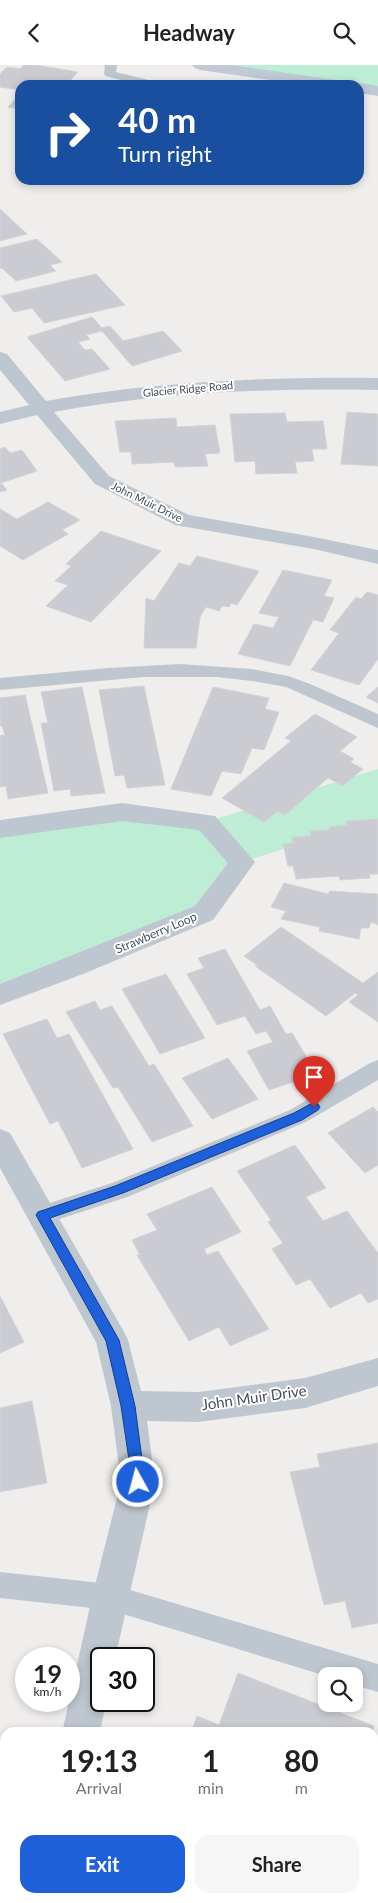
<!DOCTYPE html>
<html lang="en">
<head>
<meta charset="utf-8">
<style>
	:root { --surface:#fff; --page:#f6f6f6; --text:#222; --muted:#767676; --accent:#1e60da }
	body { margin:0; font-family:Lato,sans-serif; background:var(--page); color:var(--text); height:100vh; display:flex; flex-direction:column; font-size:19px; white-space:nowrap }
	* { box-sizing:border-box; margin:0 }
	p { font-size:16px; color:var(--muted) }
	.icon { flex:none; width:28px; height:28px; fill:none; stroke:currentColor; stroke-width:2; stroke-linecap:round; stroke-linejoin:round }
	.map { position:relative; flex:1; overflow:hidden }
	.details { position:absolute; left:0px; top:1662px; width:379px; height:176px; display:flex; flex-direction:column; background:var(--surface); border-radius:15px 15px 0 0; box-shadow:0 2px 8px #0003 }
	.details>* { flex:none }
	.hud { position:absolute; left:15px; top:15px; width:349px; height:105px; border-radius:15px; box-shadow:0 2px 8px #0003; background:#1a4fa0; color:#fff; overflow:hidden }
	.tools { position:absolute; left:318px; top:1602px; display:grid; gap:10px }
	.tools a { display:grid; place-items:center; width:45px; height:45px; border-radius:10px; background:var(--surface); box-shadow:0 2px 8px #0003; font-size:25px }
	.speed { position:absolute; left:15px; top:1582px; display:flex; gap:10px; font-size:25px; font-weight:700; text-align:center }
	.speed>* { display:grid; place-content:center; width:65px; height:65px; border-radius:50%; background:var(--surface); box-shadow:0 2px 8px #0003; line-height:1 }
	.speed small { font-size:12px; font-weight:400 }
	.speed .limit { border:2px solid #111; border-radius:8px; background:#fff; color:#111 }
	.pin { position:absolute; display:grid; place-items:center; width:42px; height:42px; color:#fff; margin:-51px -21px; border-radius:50% 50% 50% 0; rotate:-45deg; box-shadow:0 0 5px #0007 }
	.pin .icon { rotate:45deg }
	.me { position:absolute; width:55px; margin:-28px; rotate:353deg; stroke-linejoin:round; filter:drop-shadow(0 0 4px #0008) }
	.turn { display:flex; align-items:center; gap:18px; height:105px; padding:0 20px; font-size:22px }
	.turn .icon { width:65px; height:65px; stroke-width:2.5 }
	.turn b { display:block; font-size:35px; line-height:42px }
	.eta { display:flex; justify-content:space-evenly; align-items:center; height:85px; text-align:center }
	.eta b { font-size:30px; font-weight:700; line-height:35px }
	.button { display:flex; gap:10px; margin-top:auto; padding:10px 20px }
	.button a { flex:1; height:58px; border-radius:15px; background:var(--accent); color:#fff; font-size:20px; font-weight:700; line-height:58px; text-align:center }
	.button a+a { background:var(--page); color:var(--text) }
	header { display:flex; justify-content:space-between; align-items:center; height:65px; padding:0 20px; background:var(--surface); font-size:22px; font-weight:700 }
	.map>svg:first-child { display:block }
	.green { fill:#bdedd4 }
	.building { fill:#caccd2; stroke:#d2d3d9 }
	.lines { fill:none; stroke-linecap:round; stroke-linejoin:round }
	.lane { fill:#bec7cf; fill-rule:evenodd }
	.street { fill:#bec7cf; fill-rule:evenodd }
	.secondary { fill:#c0c9d6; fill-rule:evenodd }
	.route { fill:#1e60da; stroke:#143e8e }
	.labels { text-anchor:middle; stroke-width:4; stroke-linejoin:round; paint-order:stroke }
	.far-street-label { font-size:11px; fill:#464f5a; stroke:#fff }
	.street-label { font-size:12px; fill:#464f5a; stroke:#fff }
	.near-street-label { font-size:15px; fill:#464f5a; stroke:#fff }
</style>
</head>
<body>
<header><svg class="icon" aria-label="back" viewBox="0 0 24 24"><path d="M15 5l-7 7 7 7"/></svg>Headway<svg class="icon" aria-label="search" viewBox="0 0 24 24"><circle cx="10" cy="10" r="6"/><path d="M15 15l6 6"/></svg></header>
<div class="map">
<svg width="378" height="1838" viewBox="0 0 378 1838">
	<rect width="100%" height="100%" fill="#f0eeed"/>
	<!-- green -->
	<path class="green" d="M 200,0 L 378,0 L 378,26 L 359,23 L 359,20 L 336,20 Z
		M 378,704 L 378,755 L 242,797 L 204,848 L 0,930 L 0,764 L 122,747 L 206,757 Z"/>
	<!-- building -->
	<path class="building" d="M 24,0 L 36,0 L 78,7 L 66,20 L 20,20 L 20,25 L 0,22 L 0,9 L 7,2 L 20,4 Z
		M 20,29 L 20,44 L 8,42 Z
		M 0,144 L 27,169 L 0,176 Z
		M 37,174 L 62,197 L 50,200 L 56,206 L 16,216 L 2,203 L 0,204 L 0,183 Z
		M 96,209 L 125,240 L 44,258 L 32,243 L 14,247 L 1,231 Z
		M 92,252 L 102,263 L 110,261 L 123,276 L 163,266 L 182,286 L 132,301 L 102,266 L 86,270 L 90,274 L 78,277 L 85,285 L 92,284 L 110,304 L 65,316 L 27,272 Z
		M 347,347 L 378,349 L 378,401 L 341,399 Z
		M 285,348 L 287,357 L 323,356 L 327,384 L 312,384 L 314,396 L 295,397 L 297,408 L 256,409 L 255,396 L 235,397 L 230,349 Z
		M 176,353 L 177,362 L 215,360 L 220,388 L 205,389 L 208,401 L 175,402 L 174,397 L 132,399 L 131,387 L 120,387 L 115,356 Z
		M 5,382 L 10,388 L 22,385 L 37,406 L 1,418 L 7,425 L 0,427 L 0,384 Z
		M 48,437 L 80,455 L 62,465 L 68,469 L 23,495 L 0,481 L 0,444 L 17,454 Z
		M 101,466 L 161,486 L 91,557 L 46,541 L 68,520 L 55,516 L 71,501 L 66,499 Z
		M 197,491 L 259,506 L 237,540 L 231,538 L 229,542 L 222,541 L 219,546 L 206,542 L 200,552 L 196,583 L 144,583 L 146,533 L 154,536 L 179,498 L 190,501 Z
		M 283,505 L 332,515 L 324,531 L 334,533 L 323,557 L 313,555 L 290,601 L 238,589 L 254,559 L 273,563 L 279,552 L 259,548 Z
		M 367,527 L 378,530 L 378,594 L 359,620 L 311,605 L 339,568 L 330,565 L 356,532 L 361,534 Z
		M 144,621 L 165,720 L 127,723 L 124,710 L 115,711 L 99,625 Z
		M 82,622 L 105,728 L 71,731 L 70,724 L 54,726 L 41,658 L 48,658 L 41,627 Z
		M 213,622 L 269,633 L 265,644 L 279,647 L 264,685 L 252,683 L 241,709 L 222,706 L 211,731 L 171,724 Z
		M 378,622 L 378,638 L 366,632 Z
		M 25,630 L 48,728 L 8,734 L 6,721 L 0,722 L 0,671 L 5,670 L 2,661 L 0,661 L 0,633 Z
		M 315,649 L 357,672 L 340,686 L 354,694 L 350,697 L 363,704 L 343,721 L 328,713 L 285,750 L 278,746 L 264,757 L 222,733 L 291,676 L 285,673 Z
		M 378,754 L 378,809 L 369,809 L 370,813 L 340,815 L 339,811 L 296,814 L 293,801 L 288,801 L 283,779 L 293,778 L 292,772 L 311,771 L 310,766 L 329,765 L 329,762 L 347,760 L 346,756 Z
		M 284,818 L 328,829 L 330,826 L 378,829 L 378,860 L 371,857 L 369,863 L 361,863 L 359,874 L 319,866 L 320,862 L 281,854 L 286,846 L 271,842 Z
		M 281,862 L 363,918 L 378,907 L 378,957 L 349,937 L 358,930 L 355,928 L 326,951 L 255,901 L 257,900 L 244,891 Z
		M 225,884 L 260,945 L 270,941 L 286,969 L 292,968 L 317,1009 L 269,1025 L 247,986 L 273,977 L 266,966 L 256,969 L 245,951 L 217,960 L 187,909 L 204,903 L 198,893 Z
		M 166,909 L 205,973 L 160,989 L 122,924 Z
		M 95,936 L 100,945 L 112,941 L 149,1001 L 154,999 L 193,1061 L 152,1077 L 118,1022 L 113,1023 L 66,947 Z
		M 47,954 L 57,973 L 69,969 L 133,1084 L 82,1103 L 58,1056 L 50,1059 L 3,969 Z
		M 228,993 L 258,1034 L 212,1054 L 182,1013 Z
		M 373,1042 L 378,1047 L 378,1100 L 365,1108 L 328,1068 Z
		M 295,1080 L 326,1123 L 306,1132 L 323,1156 L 347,1146 L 378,1188 L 378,1234 L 368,1238 L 361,1228 L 330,1243 L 310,1214 L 296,1220 L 272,1184 L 283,1178 L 268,1157 L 271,1155 L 237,1106 Z
		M 212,1122 L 241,1167 L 204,1184 L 207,1190 L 218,1186 L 269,1264 L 230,1281 L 219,1262 L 189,1276 L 137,1190 L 140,1190 L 132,1175 L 157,1165 L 147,1149 Z
		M 0,1231 L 24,1277 L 0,1288 Z
		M 32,1336 L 47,1418 L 0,1427 L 0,1343 Z
		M 378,1378 L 378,1558 L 352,1563 L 345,1536 L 324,1540 L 290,1407 L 320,1402 L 317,1389 Z
		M 238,1608 L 374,1661 L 372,1668 L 191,1668 L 197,1651 L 219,1660 Z
		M 128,1834 L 351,1834 L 349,1838 L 333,1836 L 332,1838 L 138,1838 Z"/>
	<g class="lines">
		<!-- lane -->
		<path class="lane" d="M 105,0 L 117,0 L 116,7 L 157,17 L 159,20 L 139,20 L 106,11 L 104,9 Z
			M 180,599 L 252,604 L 288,611 L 310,619 L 378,649 L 378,663 L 286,622 L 252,616 L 217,612 L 144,612 L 0,625 L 0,613 L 108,603 Z
			M 378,995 L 378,1015 L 306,1057 L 127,1132 L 42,1160 L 34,1157 L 30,1150 L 34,1143 L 112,1118 L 290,1045 L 370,998 Z
			M 0,1507 L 110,1519 L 378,1599 L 378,1627 L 354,1620 L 354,1611 L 326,1611 L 110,1545 L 0,1533 Z"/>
		<!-- street -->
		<path class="street" d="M 0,287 L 7,289 L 46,336 C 157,316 266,312 378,313 L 378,325 C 269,323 162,327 54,347 L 109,411 L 189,450 L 314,472 L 378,485 L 378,499 L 314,484 L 175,460 L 95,419 L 37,350 L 0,359 L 0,347 L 29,340 L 0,305 Z
			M 122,738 L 215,751 L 255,797 L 213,855 L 83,909 L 0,940 L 0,919 L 195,841 L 228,798 L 199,765 L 122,756 L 0,773 L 0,755 Z
			M 0,1064 L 10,1068 L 123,1265 L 128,1275 L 141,1326 L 198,1327 L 305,1313 L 378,1293 L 378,1321 L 305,1343 L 198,1357 L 147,1356 L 155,1417 L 115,1594 L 101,1594 L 101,1636 L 106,1636 L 100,1668 L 62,1668 L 92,1532 L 121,1417 L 111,1341 L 96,1277 L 0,1103 Z
			M 27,1834 L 67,1834 L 66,1838 L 26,1838 Z"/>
		<!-- secondary -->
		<path class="secondary" d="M 192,0 L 231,0 L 336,15 L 341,17 L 344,20 L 305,20 L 200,5 L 195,3 Z
			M 359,18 L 378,21 L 378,31 L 359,28 L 359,20 L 353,20 Z"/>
	</g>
	<!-- route -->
	<path class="route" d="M 314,1037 L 318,1039 L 320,1042 L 318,1045 L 302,1055 L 123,1128 L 50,1153 L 119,1275 L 135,1341 L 145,1417 L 143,1422 L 138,1424 L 133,1422 L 121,1341 L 106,1276 L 36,1150 L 38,1147 L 115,1121 L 294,1048 Z"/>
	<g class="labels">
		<!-- far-street labels -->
		<g class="far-street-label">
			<text transform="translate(188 324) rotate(-5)" y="4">Glacier Ridge Road</text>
			<text transform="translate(147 437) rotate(26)" y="4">John Muir Drive</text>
		</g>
		<!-- street labels -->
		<g class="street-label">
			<text transform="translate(156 868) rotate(-23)" y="4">Strawberry Loop</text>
		</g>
		<!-- near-street labels -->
		<g class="near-street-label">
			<text transform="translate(254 1333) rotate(-8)" y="5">John Muir Drive</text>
		</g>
	</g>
</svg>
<div class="tools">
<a><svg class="icon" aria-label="search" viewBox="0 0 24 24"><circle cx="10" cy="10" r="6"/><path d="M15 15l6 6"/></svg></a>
</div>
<div class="speed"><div>19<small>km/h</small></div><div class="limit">30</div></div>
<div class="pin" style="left:314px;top:1042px;background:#d93025"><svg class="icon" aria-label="arrive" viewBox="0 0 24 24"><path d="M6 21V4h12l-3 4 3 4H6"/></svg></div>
<svg class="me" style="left:138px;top:1417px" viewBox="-20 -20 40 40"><circle r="17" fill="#1e60da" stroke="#fff" stroke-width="3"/><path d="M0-11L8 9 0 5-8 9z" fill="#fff"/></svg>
<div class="hud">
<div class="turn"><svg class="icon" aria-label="right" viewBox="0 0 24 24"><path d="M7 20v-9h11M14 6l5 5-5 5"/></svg><div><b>40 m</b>Turn right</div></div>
</div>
<section class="details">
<div class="eta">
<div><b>19:13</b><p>Arrival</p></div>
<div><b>1</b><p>min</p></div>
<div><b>80</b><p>m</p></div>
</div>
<div class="button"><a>Exit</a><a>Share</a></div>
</section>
</div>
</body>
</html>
